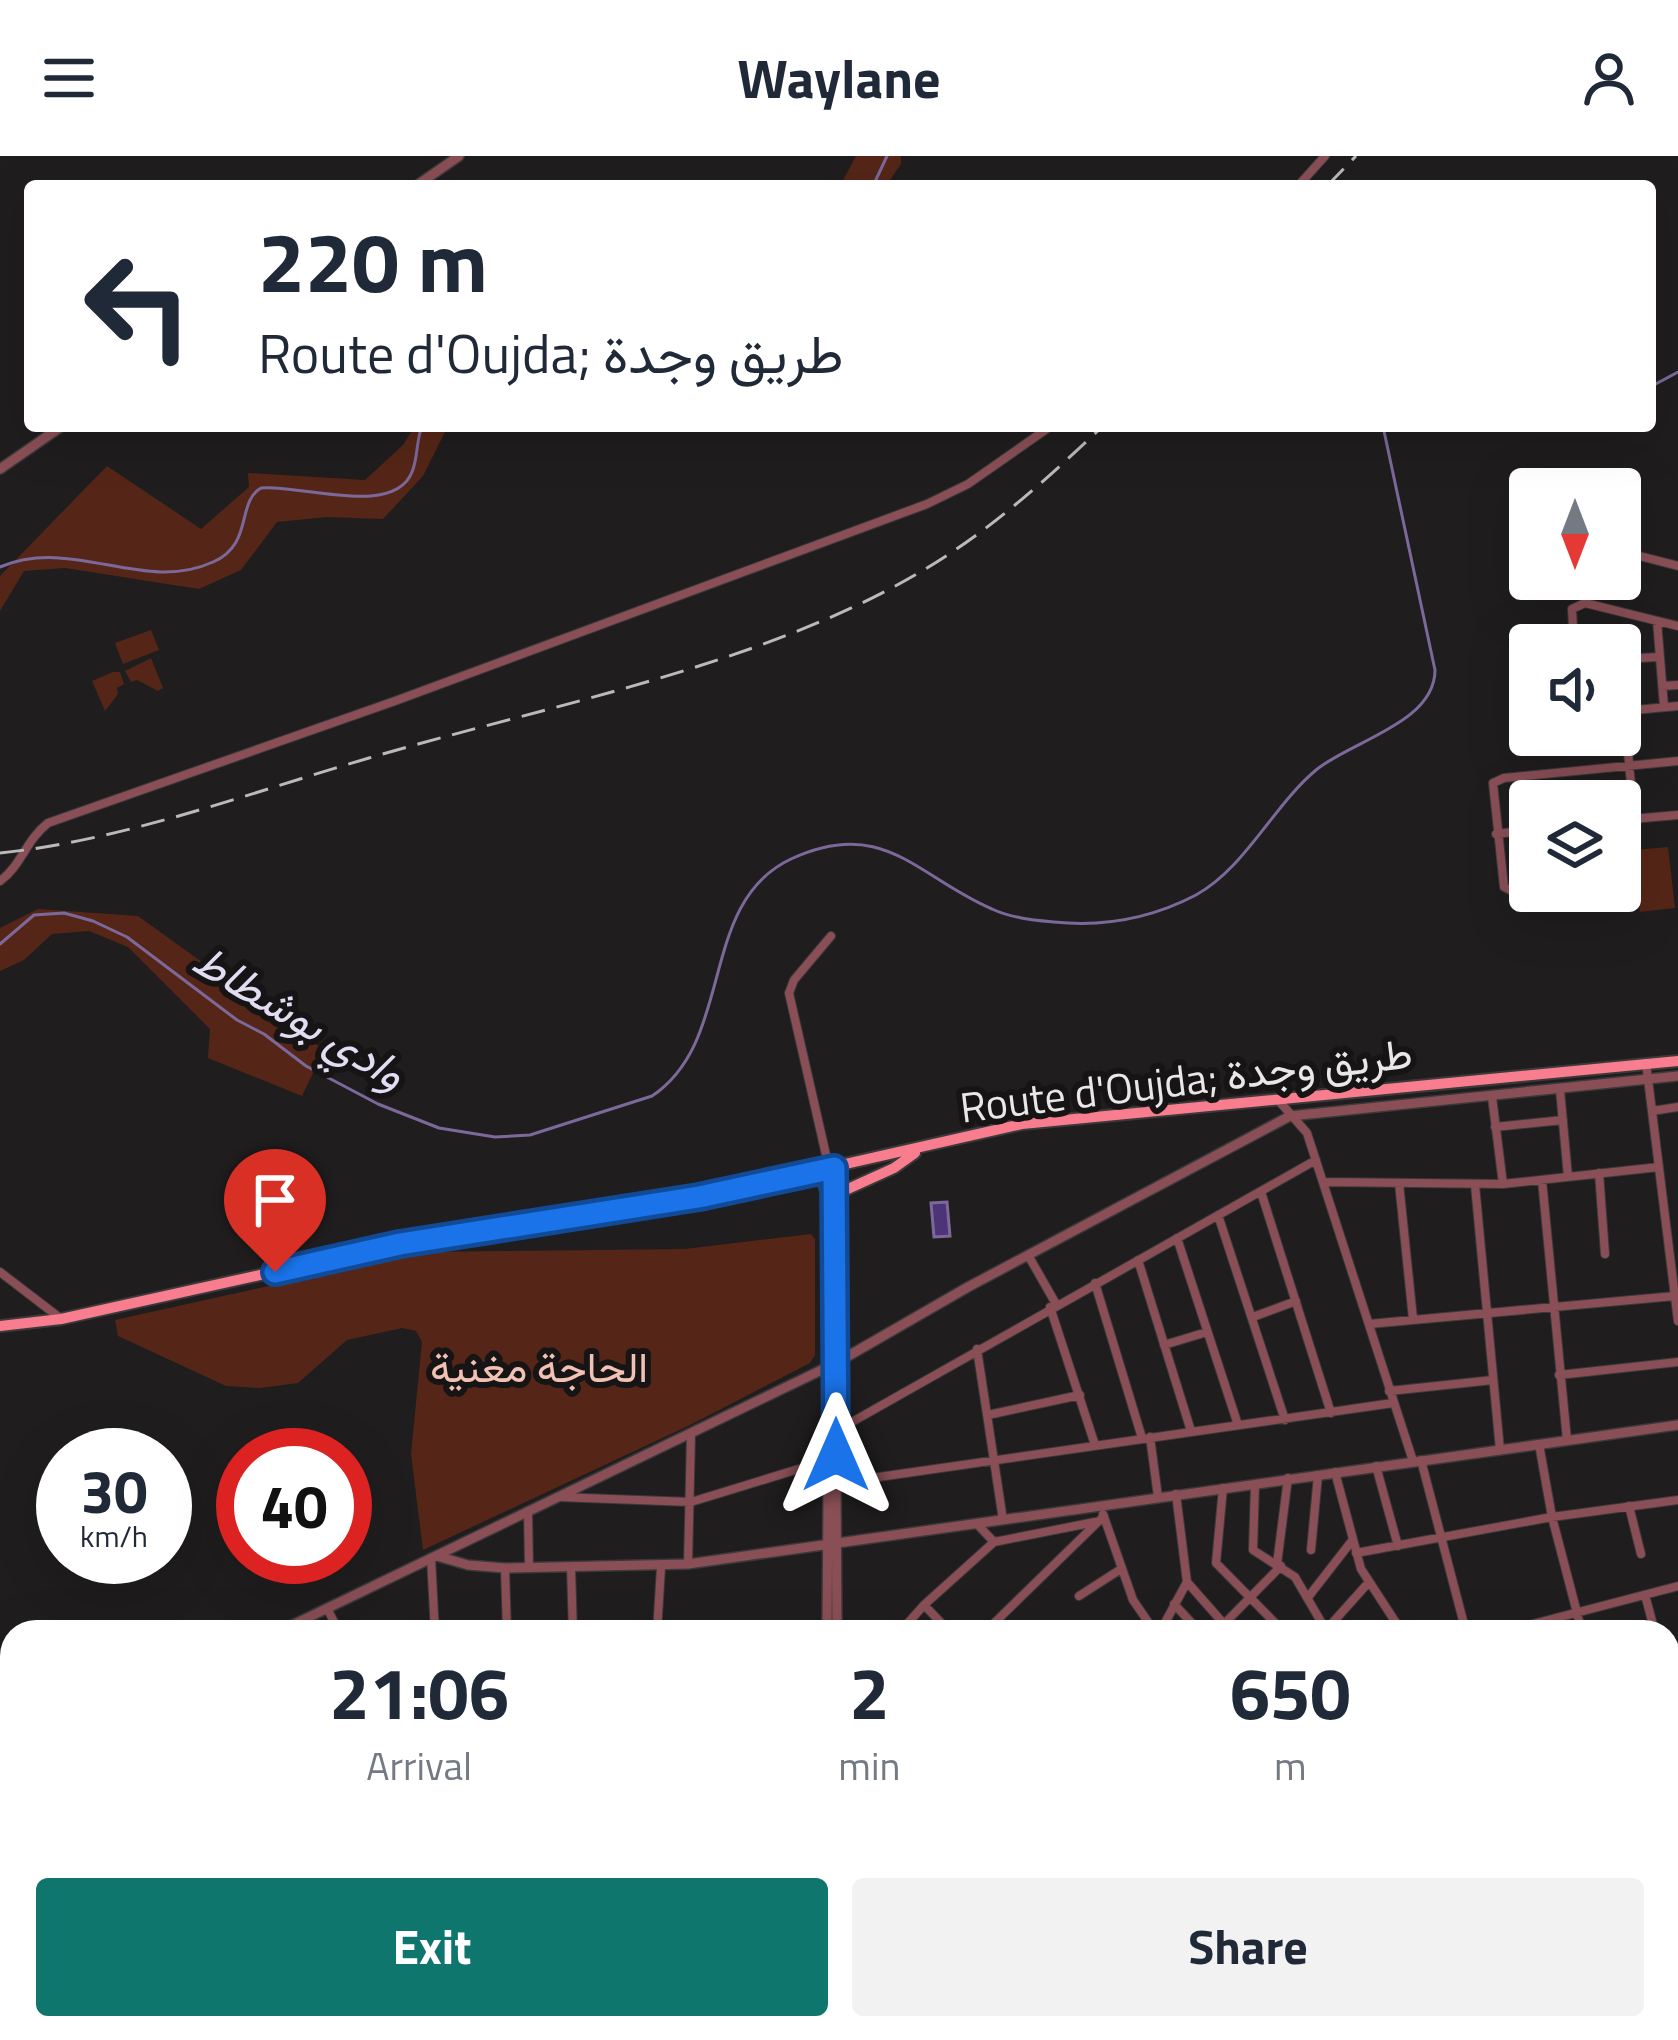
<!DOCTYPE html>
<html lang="en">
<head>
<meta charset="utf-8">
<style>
	:root { --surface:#fff; --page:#f2f2f3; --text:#1f2937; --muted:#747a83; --accent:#0f766e }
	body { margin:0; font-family:"Titillium Web",Vazirmatn,sans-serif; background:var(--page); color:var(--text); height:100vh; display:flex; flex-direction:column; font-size:45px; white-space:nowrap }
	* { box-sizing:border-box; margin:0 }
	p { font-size:39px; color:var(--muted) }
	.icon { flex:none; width:66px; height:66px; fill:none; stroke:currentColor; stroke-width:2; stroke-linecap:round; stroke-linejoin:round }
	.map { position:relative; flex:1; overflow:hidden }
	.details { position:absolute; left:0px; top:1464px; width:1680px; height:420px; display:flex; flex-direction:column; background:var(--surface); border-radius:36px 36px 0 0; box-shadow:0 12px 48px #0002 }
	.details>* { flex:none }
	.guide { position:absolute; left:24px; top:24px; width:1632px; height:252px; border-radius:12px; box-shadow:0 12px 48px #0002; background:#fff; color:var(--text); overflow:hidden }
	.needle { width:78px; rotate:180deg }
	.buttons { position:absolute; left:1509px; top:312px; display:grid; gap:24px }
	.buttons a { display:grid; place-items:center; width:132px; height:132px; border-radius:12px; background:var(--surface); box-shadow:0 12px 48px #0002; font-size:60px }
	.speed { position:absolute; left:36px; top:1272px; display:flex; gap:24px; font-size:60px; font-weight:700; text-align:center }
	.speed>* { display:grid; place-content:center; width:156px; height:156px; border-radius:50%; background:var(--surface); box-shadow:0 12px 48px #0002; line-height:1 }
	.speed small { font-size:30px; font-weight:400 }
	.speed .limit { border:18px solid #d22; background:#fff; color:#111 }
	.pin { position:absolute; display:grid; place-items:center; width:102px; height:102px; color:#fff; margin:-123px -51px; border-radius:50% 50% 50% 0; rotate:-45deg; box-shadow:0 0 12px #0007 }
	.pin .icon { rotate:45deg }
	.me { position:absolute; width:132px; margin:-66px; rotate:0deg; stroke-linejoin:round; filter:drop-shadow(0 0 9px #0008) }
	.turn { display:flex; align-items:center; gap:42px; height:252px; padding:0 36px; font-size:54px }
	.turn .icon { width:156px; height:156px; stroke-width:2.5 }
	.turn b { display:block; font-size:84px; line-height:102px }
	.eta { display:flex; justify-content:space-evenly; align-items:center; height:204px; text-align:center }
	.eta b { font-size:72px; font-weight:700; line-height:84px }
	.cta { display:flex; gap:24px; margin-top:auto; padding:24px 36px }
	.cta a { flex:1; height:138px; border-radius:12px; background:var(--accent); color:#fff; font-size:48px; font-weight:700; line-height:138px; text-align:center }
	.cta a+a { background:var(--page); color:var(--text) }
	header { display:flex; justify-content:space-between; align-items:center; height:156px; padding:0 36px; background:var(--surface); font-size:54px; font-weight:700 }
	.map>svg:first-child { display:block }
	.green { fill:#552617 }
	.water { fill:#4d3378; stroke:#7c699a; stroke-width:3 }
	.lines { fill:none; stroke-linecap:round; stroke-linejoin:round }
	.stream { stroke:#7c699a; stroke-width:3 }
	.minor-casing { stroke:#3b393a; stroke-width:10 }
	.tertiary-casing { stroke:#3b393a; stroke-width:12 }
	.primary-casing { stroke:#3b393a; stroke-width:14 }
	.minor { stroke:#8a4f56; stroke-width:8 }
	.tertiary { stroke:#8a4f56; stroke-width:9 }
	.primary { stroke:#f87e8f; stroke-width:10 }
	.rail { stroke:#bbbaba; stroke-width:3; stroke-dasharray:24 12; stroke-linecap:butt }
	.route-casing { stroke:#114b97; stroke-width:30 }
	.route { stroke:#1a73e8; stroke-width:21 }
	.labels { text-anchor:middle; stroke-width:12; stroke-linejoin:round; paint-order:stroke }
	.street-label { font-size:42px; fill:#e9e8e8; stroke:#161415 }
	.park-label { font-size:42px; fill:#f1c2b3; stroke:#161415 }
	.water-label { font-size:45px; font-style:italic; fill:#e2ddf2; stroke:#161415 }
</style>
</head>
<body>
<header><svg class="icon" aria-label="menu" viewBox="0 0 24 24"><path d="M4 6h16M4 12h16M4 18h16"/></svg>Waylane<svg class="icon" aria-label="person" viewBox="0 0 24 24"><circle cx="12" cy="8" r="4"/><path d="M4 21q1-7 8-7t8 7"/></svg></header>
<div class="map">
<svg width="1678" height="1884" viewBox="0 0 1678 1884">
	<rect width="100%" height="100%" fill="#1f1d1e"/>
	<!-- green -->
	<path class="green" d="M 856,0 L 901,0 L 901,8 L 886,30 L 840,30 Z
		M 415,270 L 448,270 L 423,320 L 383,363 L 327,361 L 277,366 L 241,414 L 199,433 L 65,412 L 24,415 L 0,455 L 0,420 L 107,310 L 201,373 L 249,331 L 248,317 L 365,324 L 403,289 Z
		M 151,474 L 159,494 L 123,508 L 115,487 Z
		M 151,502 L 163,532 L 158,535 L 137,524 L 131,526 L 125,515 Z
		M 113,516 L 120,516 L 124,528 L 117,532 L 118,538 L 105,555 L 92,525 Z
		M 1668,691 L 1675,752 L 1640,756 L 1634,694 Z
		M 38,753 L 138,760 L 324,894 L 302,940 L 208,902 L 210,873 L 128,791 L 89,775 L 52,778 L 24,804 L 0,815 L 0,772 Z
		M 811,1078 L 815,1083 L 815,1199 L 810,1207 L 690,1269 L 423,1394 L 411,1298 L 422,1186 L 416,1175 L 402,1172 L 347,1184 L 298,1227 L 260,1232 L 226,1230 L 118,1180 L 115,1164 L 422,1096 L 685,1093 Z"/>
	<!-- water -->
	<path class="water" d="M 947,1046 L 950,1080 L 934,1081 L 931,1047 Z"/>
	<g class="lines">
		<!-- stream -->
		<path class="stream" d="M 873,30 L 887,0
			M 1650,231 L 1678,216
			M 0,411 C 73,380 143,438 213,406 C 254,388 236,346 261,332 C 299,328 394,362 412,316 C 418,302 416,285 422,270
			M 0,788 L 34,759 L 64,757 L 93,765 L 127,781 L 237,864 L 264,878 L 306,910 L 378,948 L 439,972 L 495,981 L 530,979 L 652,940 C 736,884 697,747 791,703 C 884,660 917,721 992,753 C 1011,762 1034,764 1054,766 C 1103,771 1152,762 1196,739 C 1245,712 1273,650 1316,614 C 1351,585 1435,567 1435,514 L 1384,275 L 1390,270"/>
		<defs>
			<path id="minor" d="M 1298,30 L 1325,0
				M 1515,391 L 1530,391
				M 1620,395 L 1678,410
				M 1657,465 L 1664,551
				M 1574,489 L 1572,453 L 1585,447 L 1678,470
				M 1620,503 L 1659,501
				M 1663,530 L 1678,529
				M 1634,663 L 1625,562 L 1635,554 L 1678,550
				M 1620,664 L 1678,659
				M 1496,678 L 1530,674
				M 0,725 C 21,710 26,684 48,667 L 395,545 L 927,348 L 968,328 L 1051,270
				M 1620,726 L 1633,719 L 1627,663
				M 1530,735 L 1514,736 L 1504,731 L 1493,627 L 1504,622 L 1678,605
				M 1646,907 L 1678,1165
				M 1560,934 L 1568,1021
				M 1492,941 L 1503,1028
				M 1279,945 L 1307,977 L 1413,1305
				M 1652,955 L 1678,951
				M 1495,971 L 1563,964
				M 829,1012 L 789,837 L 794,824 L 831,780
				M 1599,1017 L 1605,1098
				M 1542,1024 L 1567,1284
				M 1324,1026 L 1503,1028 L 1659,1011
				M 1399,1027 L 1413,1163
				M 1475,1029 L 1500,1294
				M 1261,1036 L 1331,1257
				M 1218,1059 L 1285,1264
				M 1177,1082 L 1238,1269
				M 1028,1099 L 1056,1148
				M 1138,1104 L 1191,1275
				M 0,1116 L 60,1162
				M 1095,1127 L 1142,1282
				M 1050,1151 L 1095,1289
				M 1253,1161 L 1296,1145
				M 1369,1168 L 1675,1140
				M 1164,1189 L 1207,1176
				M 977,1193 L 1003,1364
				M 1559,1219 L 1678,1206
				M 1389,1235 L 1493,1224
				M 988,1259 L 1080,1239
				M 836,1275 L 1316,1004
				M 1150,1281 L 1158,1341
				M 1539,1288 L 1552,1361 L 1582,1476
				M 1421,1304 L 1466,1476
				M 1376,1310 L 1398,1390
				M 1335,1316 L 1361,1413 L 1402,1476
				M 830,1328 L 1393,1247
				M 1255,1328 L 1253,1394 L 1295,1421 L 1327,1476
				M 1223,1332 L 1216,1407 L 1284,1476
				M 1176,1338 L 1187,1426 L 1231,1476
				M 558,1341 L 691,1346 L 828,1304
				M 1629,1350 L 1641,1398
				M 528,1355 L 529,1412
				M 1103,1358 L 1133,1444 L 1155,1476
				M 994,1386 L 1095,1366
				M 1311,1394 L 1318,1319
				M 1356,1397 L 1552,1361 L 1678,1344
				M 431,1402 L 435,1476
				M 688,1408 L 691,1278
				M 1277,1408 L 1288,1322
				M 505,1412 L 507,1476
				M 571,1412 L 573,1476
				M 1645,1439 L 1655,1476
				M 1079,1440 L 1121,1413
				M 1309,1440 L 1351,1386
				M 1174,1448 L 1200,1476
				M 924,1449 L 950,1476
				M 327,1452 L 339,1476
				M 1224,1468 L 1281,1410
				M 1326,1474 L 1369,1426
				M 657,1476 L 661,1411
				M 900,1476 L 924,1449 L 994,1386 L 977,1368
				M 985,1476 L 1104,1360
				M 1160,1476 L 1187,1426
				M 1503,1476 L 1678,1430
				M 1668,1523 L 1678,1560
				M 1668,1598 L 1678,1595
				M 1674,1666 L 1678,1679
				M 0,1759 L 12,1725
				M 0,1801 L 12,1807
				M 1668,1802 L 1678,1799
				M 0,1854 L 12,1828
				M 1668,1854 L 1678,1850
				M 189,1872 L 203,1879
				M 237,1872 L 241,1884
				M 274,1872 L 277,1884
				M 342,1872 L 348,1884
				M 501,1872 L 508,1884
				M 576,1872 L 585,1884
				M 1055,1872 L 1072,1884
				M 1323,1872 L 1331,1884
				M 1396,1872 L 1407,1884
				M 1622,1872 L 1655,1884
				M 44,1884 L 48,1872
				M 118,1884 L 123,1872
				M 569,1884 L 580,1878
				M 911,1884 L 911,1872
				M 975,1884 L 978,1872
				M 1113,1884 L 1121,1872
				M 1263,1884 L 1277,1872
				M 1360,1884 L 1375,1872
				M 1443,1884 L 1456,1872
				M 1528,1884 L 1542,1872
				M 1591,1884 L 1623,1872"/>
			<path id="tertiary" d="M 416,30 L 459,0
				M 0,313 L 62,270
				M 834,1012 L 837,1476
				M 818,1016 L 828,1042 L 830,1066 L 827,1476
				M 437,1400 L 468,1409 L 505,1412 L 688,1408 L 1678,1269
				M 278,1476 L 836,1207 L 968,1131 L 1290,960 L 1678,920
				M 0,1605 L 12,1603
				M 0,1615 L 12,1618
				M 649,1872 L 669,1884
				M 826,1884 L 826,1872
				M 835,1884 L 835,1872"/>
			<path id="primary" d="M 828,1042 L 894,1012 L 915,997
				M 0,1170 L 61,1163 L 400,1088 L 699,1041 L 1022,968 L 1678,905"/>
		</defs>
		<!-- minor casing -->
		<use href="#minor" class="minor-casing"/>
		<!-- tertiary casing -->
		<use href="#tertiary" class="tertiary-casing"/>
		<!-- primary casing -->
		<use href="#primary" class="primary-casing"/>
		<!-- minor -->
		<use href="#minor" class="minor"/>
		<!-- tertiary -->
		<use href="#tertiary" class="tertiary"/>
		<!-- primary -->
		<use href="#primary" class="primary"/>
		<!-- rail -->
		<path class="rail" d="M 1327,30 L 1356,0
			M 0,697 C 125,684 249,637 369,602 C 549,549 766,509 927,412 C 992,373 1048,322 1103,270"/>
	</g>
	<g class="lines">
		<defs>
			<path id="route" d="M 275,1116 L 400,1088 L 699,1041 L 834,1012 L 836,1299"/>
		</defs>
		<!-- route casing -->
		<use href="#route" class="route-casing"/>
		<!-- route -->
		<use href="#route" class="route"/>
	</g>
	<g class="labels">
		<!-- street labels -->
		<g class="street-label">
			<text transform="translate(1186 924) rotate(-7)" y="15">Route d'Oujda; طريق وجدة</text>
		</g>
		<!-- park labels -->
		<g class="park-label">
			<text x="539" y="1226">الحاجة مغنية</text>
		</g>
		<!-- water labels -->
		<g class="water-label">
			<text transform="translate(300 860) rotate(31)" y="16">وادي بوشطاط</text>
		</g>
	</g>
</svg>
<div class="buttons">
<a><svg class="needle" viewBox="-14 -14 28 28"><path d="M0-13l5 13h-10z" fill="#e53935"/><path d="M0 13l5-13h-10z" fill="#747a83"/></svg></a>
<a><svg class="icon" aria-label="sound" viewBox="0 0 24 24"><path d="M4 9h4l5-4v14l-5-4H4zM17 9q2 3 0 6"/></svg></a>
<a><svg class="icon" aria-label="layers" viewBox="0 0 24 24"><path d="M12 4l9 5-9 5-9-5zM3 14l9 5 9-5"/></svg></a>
</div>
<div class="speed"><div>30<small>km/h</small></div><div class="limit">40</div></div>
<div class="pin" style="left:275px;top:1116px;background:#d93025"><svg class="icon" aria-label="arrive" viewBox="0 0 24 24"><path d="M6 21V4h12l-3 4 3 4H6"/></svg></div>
<svg class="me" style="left:836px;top:1299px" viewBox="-20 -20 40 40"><path d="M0-17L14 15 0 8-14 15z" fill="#1a73e8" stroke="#fff" stroke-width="4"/></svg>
<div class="guide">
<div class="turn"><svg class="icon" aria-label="left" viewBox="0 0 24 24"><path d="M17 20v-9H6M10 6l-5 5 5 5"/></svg><div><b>220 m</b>Route d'Oujda; طريق وجدة</div></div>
</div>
<section class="details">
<div class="eta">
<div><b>21:06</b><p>Arrival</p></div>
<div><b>2</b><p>min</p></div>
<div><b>650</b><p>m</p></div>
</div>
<div class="cta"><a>Exit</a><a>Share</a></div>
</section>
</div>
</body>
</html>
